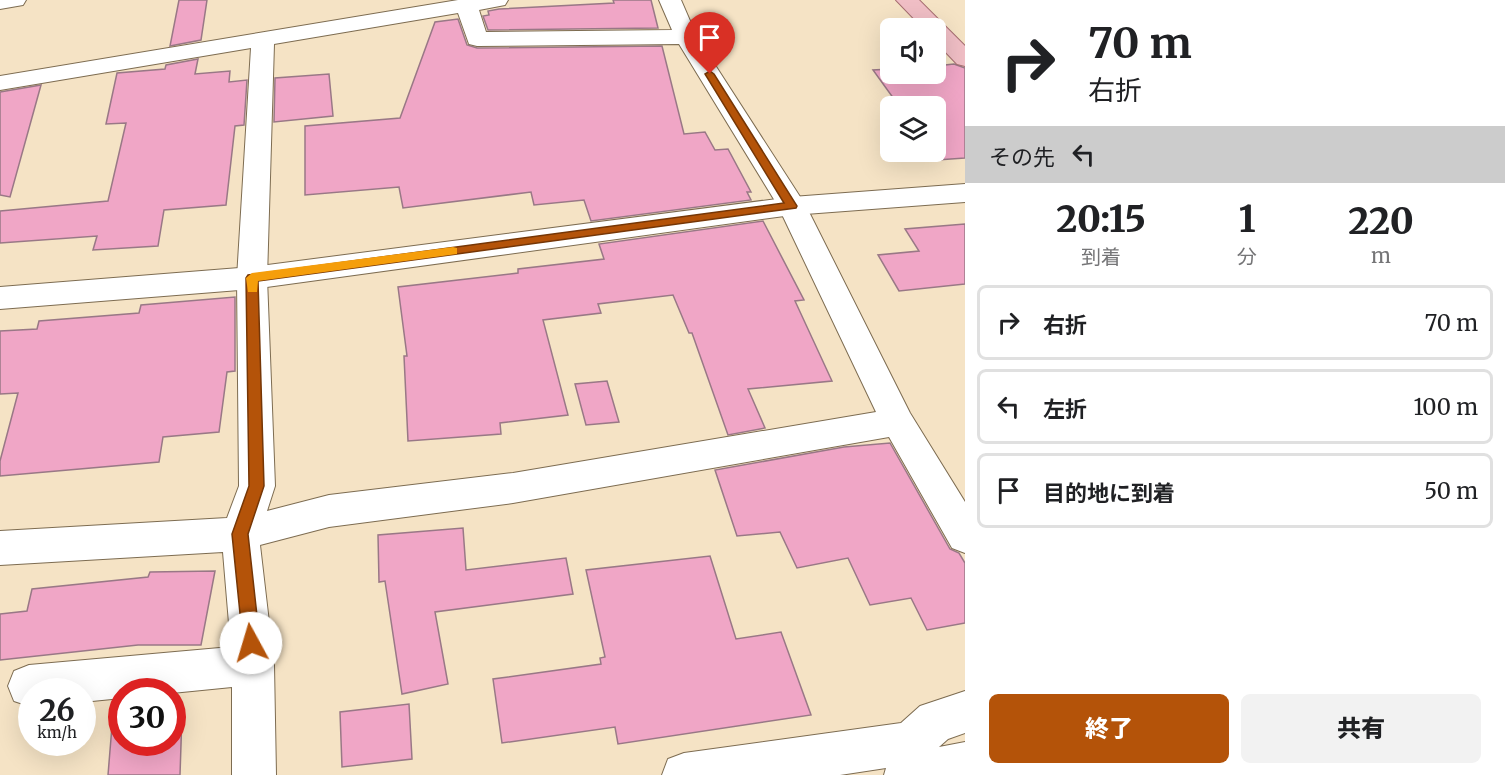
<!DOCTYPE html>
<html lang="ja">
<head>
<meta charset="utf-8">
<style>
	:root { --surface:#fff; --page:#f2f2f2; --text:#202124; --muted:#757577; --line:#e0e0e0; --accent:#b45309 }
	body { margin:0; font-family:Merriweather,"Noto Sans JP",serif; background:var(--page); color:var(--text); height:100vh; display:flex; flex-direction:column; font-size:22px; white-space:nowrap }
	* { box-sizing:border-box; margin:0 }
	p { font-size:20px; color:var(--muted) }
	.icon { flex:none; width:33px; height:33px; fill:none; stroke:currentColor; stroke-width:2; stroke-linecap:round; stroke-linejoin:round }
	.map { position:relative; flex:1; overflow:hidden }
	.panel { display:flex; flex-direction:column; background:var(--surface); width:540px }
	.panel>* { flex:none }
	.hud { background:#fff; color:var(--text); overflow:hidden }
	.fabs { position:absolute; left:880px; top:18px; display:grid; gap:12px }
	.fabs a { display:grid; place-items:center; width:66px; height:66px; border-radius:9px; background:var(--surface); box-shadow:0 6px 24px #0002; font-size:30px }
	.speed { position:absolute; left:18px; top:678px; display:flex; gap:12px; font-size:30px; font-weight:700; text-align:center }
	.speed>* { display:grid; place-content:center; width:78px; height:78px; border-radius:50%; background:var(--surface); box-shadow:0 6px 24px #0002; line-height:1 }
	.speed small { font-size:15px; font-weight:400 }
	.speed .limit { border:9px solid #d22; background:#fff; color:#111 }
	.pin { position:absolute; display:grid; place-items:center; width:51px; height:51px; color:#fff; margin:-62px -26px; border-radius:50% 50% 50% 0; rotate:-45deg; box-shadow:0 0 6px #0007 }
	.pin .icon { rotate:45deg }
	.me { position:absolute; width:66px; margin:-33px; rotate:354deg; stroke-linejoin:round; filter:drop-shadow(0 0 4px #0008) }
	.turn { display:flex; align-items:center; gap:21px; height:126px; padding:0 24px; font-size:27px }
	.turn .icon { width:78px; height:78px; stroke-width:2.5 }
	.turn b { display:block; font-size:42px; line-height:51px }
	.then { display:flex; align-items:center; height:57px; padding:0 24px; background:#0003; gap:12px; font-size:22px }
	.eta { display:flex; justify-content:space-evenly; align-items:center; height:102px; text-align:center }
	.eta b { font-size:36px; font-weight:800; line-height:42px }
	.primary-button { display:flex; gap:12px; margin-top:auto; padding:12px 24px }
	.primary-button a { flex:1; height:69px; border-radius:9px; background:var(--accent); color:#fff; font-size:24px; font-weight:800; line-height:69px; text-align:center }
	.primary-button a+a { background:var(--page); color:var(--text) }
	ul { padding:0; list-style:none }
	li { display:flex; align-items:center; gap:18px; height:75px; margin:0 12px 9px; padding:0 12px; border:3px solid var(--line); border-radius:9px }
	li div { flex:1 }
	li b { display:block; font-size:22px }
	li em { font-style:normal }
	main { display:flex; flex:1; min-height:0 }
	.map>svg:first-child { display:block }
	.building { fill:#f0a6c6; stroke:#997886; stroke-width:1.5 }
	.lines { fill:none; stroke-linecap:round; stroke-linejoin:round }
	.street-casing { stroke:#7d6c51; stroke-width:2 }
	.secondary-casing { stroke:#7d6c51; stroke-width:2 }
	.primary-casing { stroke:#a66e71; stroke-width:2 }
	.street { fill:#fff; fill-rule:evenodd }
	.secondary { fill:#fff; fill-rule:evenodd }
	.primary { fill:#f0bec5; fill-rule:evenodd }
	.route { fill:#b45309; stroke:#753606; stroke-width:1.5 }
	.slow { fill:#f59e0b }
</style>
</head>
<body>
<main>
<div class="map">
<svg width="965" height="775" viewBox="0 0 965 775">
	<rect width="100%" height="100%" fill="#f5e3c5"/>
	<!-- building -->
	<path class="building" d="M 179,0 L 207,0 L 201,40 L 170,46 Z
		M 613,0 L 651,0 L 658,28 L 488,30 L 483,16 L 489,15 L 488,11 L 499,9 L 614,3 Z
		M 458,19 L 467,45 L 477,48 L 662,46 L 684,134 L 705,132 L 715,150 L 728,149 L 751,192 L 747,192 L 751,200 L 591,221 L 584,200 L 534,205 L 531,192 L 403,208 L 399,187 L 305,195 L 305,126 L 400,118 L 435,22 Z
		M 198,59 L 195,74 L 230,71 L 229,82 L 247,80 L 244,125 L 235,126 L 226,205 L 164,210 L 158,246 L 93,250 L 97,236 L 0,243 L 0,211 L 108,201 L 126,123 L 106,124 L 117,73 L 165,69 L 166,65 Z
		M 954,64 L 965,68 L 965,158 L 937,160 L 931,152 L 936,152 L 936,106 L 899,106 L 873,70 L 891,69 L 891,74 L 936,74 L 936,66 Z
		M 329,74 L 333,116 L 274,122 L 275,78 Z
		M 41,85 L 10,197 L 0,195 L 0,92 Z
		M 763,221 L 804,300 L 795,301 L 832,381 L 748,389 L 765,428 L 728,435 L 692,333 L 689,333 L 673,295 L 598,304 L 601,313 L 543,320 L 568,415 L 500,423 L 501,434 L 408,441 L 404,356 L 407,356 L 398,287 L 518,273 L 518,269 L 604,259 L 599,244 Z
		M 965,224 L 965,284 L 899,291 L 878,255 L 919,251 L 905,229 Z
		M 235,297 L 235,371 L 227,372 L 219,432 L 163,437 L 159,462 L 0,476 L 0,461 L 18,393 L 0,394 L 0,331 L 37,329 L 39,321 L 139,313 L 141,305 Z
		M 607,381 L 619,422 L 586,425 L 575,384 Z
		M 890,443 L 950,549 L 959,553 L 965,563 L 965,623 L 927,630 L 911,598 L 870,605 L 848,558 L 797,568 L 780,532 L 737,536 L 715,470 L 844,447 Z
		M 463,528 L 466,570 L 566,558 L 573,594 L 435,612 L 448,684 L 402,694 L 385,581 L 379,582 L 378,535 Z
		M 710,556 L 736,639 L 781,632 L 811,715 L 618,744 L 615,727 L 502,743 L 493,679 L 601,664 L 600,658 L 605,657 L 586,570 Z
		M 215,571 L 201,645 L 138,645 L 0,660 L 0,614 L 27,611 L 32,589 L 148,577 L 150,572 Z
		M 409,704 L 412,759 L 342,767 L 340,712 Z
		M 182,714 L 180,775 L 108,775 L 112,726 L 122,724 L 122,742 L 172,742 L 172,716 Z"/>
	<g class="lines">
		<defs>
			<path id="street" d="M 0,0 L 26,0 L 23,5 L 0,9 Z
				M 458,0 L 508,0 L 505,5 L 479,10 L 486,32 L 672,30 L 659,0 L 681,0 L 697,37 L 806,206 L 910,413 L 965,502 L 965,553 L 952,548 L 889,437 L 513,503 L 329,527 L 260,545 L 274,665 L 276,775 L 232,775 L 232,687 L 172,693 L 122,692 L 122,698 L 82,702 L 82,692 L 32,692 L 32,707 L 14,701 L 8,686 L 14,671 L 29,665 L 231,647 L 223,552 L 0,565 L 0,531 L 227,518 L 239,486 L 237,278 L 251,48 L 0,90 L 0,76 ZM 458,13 L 469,44 L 477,46 L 679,44 L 778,206 L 876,412 L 513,473 L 329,495 L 267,511 L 275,486 L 267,278 L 274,44 Z
				M 965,691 L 965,733 L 948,739 L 939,747 L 965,742 L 965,775 L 884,775 L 886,768 L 840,775 L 662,775 L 668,759 L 684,753 L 901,723 L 920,706 Z"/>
			<path id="secondary" d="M 965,184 L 965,202 L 792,215 L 252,289 L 0,309 L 0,287 L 252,267 L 792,197 Z"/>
			<path id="primary" d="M 896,0 L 919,0 L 965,46 L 965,66 L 957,64 L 936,42 L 936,28 L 923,28 Z"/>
		</defs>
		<!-- street casing -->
		<use href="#street" class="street-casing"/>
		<!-- secondary casing -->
		<use href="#secondary" class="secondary-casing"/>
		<!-- primary casing -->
		<use href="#primary" class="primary-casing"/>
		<!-- street -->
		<use href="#street" class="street"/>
		<!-- secondary -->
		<use href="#secondary" class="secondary"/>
		<!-- primary -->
		<use href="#primary" class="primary"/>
	</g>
	<!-- route -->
	<path class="route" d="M 710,71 L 714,74 L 797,206 L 796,208 L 258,281 L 264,486 L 248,534 L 260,643 L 257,649 L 251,651 L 245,649 L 243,643 L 232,534 L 249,486 L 246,278 L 248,275 L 784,203 L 705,74 Z"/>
	<!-- slow -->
	<path class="slow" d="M 453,247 L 457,248 L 457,254 L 258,281 L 257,292 L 248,292 L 246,278 L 252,273 Z"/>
</svg>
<div class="fabs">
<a><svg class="icon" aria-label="sound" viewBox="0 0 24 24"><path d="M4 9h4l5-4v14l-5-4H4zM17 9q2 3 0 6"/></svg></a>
<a><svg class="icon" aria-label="layers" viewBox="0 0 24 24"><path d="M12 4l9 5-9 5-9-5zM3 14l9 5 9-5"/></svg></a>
</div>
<div class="speed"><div>26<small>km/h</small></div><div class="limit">30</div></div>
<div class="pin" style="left:710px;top:74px;background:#d93025"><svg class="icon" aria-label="arrive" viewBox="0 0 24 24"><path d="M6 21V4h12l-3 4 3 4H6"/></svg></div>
<svg class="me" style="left:251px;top:643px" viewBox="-20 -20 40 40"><circle r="19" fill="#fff"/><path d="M0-13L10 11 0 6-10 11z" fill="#b45309"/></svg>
</div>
<section class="panel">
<div class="hud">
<div class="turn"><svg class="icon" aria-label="right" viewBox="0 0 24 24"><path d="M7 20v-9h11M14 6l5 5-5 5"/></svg><div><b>70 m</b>右折</div></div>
<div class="then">その先<svg class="icon" aria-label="left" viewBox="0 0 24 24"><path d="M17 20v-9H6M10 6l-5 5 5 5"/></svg></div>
</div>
<div class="eta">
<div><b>20:15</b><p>到着</p></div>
<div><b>1</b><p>分</p></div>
<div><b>220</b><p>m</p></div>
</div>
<ul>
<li><svg class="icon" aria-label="right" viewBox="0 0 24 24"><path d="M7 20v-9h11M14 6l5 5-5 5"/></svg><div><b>右折</b></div><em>70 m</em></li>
<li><svg class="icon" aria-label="left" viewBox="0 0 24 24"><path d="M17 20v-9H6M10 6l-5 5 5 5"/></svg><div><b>左折</b></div><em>100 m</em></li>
<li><svg class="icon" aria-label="arrive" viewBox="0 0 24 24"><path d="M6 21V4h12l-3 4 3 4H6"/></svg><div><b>目的地に到着</b></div><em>50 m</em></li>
</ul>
<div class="primary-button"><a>終了</a><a>共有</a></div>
</section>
</main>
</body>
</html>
